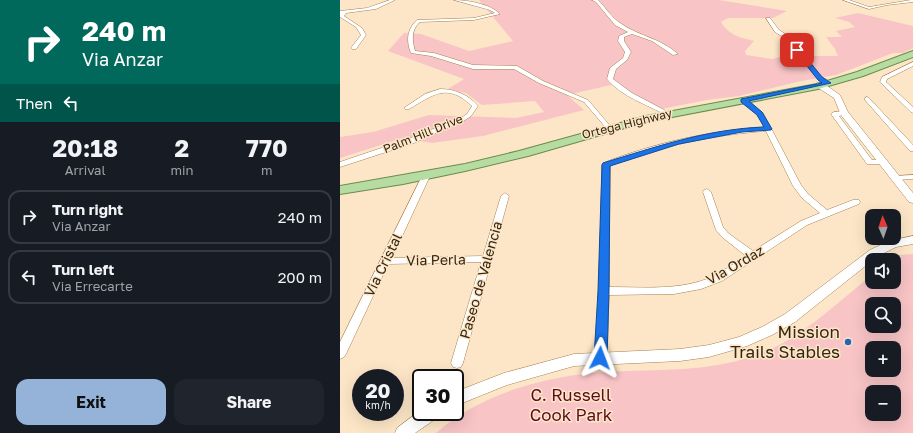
<!DOCTYPE html>
<html lang="en">
<head>
<meta charset="utf-8">
<style>
	:root { --surface:#171b24; --page:#20242c; --text:#f1f3f6; --muted:#9ea1a6; --line:#363941; --accent:#95b3d9 }
	body { margin:0; font-family:"Golos Text",sans-serif; background:var(--page); color:var(--text); height:100vh; display:flex; flex-direction:column; font-size:15px; white-space:nowrap }
	* { box-sizing:border-box; margin:0 }
	p { font-size:13px; color:var(--muted) }
	.icon { flex:none; width:22px; height:22px; fill:none; stroke:currentColor; stroke-width:2; stroke-linecap:round; stroke-linejoin:round }
	.map { position:relative; flex:1; overflow:hidden }
	.sheet { display:flex; flex-direction:column; background:var(--surface); width:340px }
	.sheet>* { flex:none }
	.banner { background:#00695c; color:#fff; overflow:hidden }
	.needle { width:26px; rotate:358deg }
	.buttons { position:absolute; left:525px; top:209px; display:grid; gap:8px }
	.buttons a { display:grid; place-items:center; width:36px; height:36px; border-radius:8px; background:var(--surface); box-shadow:0 4px 16px #0002; font-size:20px }
	.speed { position:absolute; left:12px; top:369px; display:flex; gap:8px; font-size:20px; font-weight:700; text-align:center }
	.speed>* { display:grid; place-content:center; width:52px; height:52px; border-radius:50%; background:var(--surface); box-shadow:0 4px 16px #0002; line-height:1 }
	.speed small { font-size:10px; font-weight:400 }
	.speed .limit { border:2px solid #111; border-radius:6px; background:#fff; color:#111 }
	.pin { position:absolute; display:grid; place-items:center; width:34px; height:34px; color:#fff; margin:-17px; border-radius:8px; box-shadow:0 2px 6px #0006 }
	.me { position:absolute; width:44px; margin:-22px; rotate:3deg; stroke-linejoin:round; filter:drop-shadow(0 0 3px #0008) }
	.turn { display:flex; align-items:center; gap:14px; height:84px; padding:0 16px; font-size:18px }
	.turn .icon { width:52px; height:52px; stroke-width:2.5 }
	.turn b { display:block; font-size:28px; line-height:34px }
	.then { display:flex; align-items:center; height:38px; padding:0 16px; background:#0003; gap:8px; font-size:15px }
	.eta { display:flex; justify-content:space-evenly; align-items:center; height:68px; text-align:center }
	.eta b { font-size:24px; font-weight:700; line-height:28px }
	.cta { display:flex; gap:8px; margin-top:auto; padding:8px 16px }
	.cta a { flex:1; height:46px; border-radius:12px; background:var(--accent); color:#111; font-size:16px; font-weight:700; line-height:46px; text-align:center }
	.cta a+a { background:var(--page); color:var(--text) }
	ul { padding:0; list-style:none }
	li { display:flex; align-items:center; gap:12px; height:54px; margin:0 8px 6px; padding:0 8px; border:2px solid var(--line); border-radius:12px }
	li div { flex:1 }
	li b { display:block; font-size:15px }
	li em { font-style:normal }
	main { display:flex; flex:1; min-height:0 }
	.map>svg:first-child { display:block }
	.green { fill:#f8c4c6; fill-rule:evenodd }
	.lines { fill:none; stroke-linecap:round; stroke-linejoin:round }
	.minor-casing { stroke:#a4814f; stroke-width:1 }
	.tertiary-casing { stroke:#a4814f; stroke-width:1 }
	.primary-casing { stroke:#698d48; stroke-width:2 }
	.minor { fill:#fff; fill-rule:evenodd }
	.tertiary { fill:#fff; fill-rule:evenodd }
	.primary { fill:#b6dca3; fill-rule:evenodd }
	.route { fill:#1a73e8; stroke:#114b97 }
	.poi-dot { fill:#2465b6; stroke:#fde6c7; stroke-width:1.5 }
	.labels { text-anchor:middle; stroke-width:3; stroke-linejoin:round; paint-order:stroke }
	.far-street-label { font-size:12px; fill:#342611; stroke:#fde6c7 }
	.street-label { font-size:14px; fill:#342611; stroke:#fde6c7 }
	.near-poi-label { font-size:17px; fill:#342611; stroke:#fde6c7; text-anchor:end }
	.near-park-label { font-size:17px; fill:#5d0c1d; stroke:#fde6c7 }
</style>
</head>
<body>
<main>
<section class="sheet">
<div class="banner">
<div class="turn"><svg class="icon" aria-label="right" viewBox="0 0 24 24"><path d="M7 20v-9h11M14 6l5 5-5 5"/></svg><div><b>240 m</b>Via Anzar</div></div>
<div class="then">Then<svg class="icon" aria-label="left" viewBox="0 0 24 24"><path d="M17 20v-9H6M10 6l-5 5 5 5"/></svg></div>
</div>
<div class="eta">
<div><b>20:18</b><p>Arrival</p></div>
<div><b>2</b><p>min</p></div>
<div><b>770</b><p>m</p></div>
</div>
<ul>
<li><svg class="icon" aria-label="right" viewBox="0 0 24 24"><path d="M7 20v-9h11M14 6l5 5-5 5"/></svg><div><b>Turn right</b><p>Via Anzar</p></div><em>240 m</em></li>
<li><svg class="icon" aria-label="left" viewBox="0 0 24 24"><path d="M17 20v-9H6M10 6l-5 5 5 5"/></svg><div><b>Turn left</b><p>Via Errecarte</p></div><em>200 m</em></li>
</ul>
<div class="cta"><a>Exit</a><a>Share</a></div>
</section>
<div class="map">
<svg width="573" height="433" viewBox="0 0 573 433">
	<rect width="100%" height="100%" fill="#fde6c7"/>
	<!-- green -->
	<path class="green" d="M 139,0 L 379,0 L 447,11 L 433,18 L 388,18 L 381,22 C 390,36 399,37 414,41 L 405,51 L 406,55 L 432,59 L 444,56 L 498,56 L 495,49 L 486,37 L 502,37 L 496,31 L 515,27 L 509,22 L 495,18 L 518,13 L 573,26 L 573,48 L 563,53 L 553,53 L 496,75 L 461,81 L 399,96 L 367,100 L 321,109 L 271,85 L 227,95 L 244,110 L 143,136 L 92,143 L 63,138 L 0,158 L 0,137 L 33,132 L 89,115 L 176,118 L 204,112 L 195,101 L 142,105 L 126,93 L 108,89 L 124,79 L 48,51 L 64,33 L 81,34 L 129,51 L 173,41 Z
		M 573,254 L 573,433 L 96,433 C 138,396 196,379 251,373 C 309,368 369,375 424,352 C 464,336 499,301 532,275 L 532,282 L 554,282 L 554,260 L 551,260 L 560,255 ZM 532,304 L 554,304 L 554,326 L 532,326 ZM 532,348 L 554,348 L 554,370 L 532,370 ZM 532,392 L 554,392 L 554,414 L 532,414 Z"/>
	<g class="lines">
		<defs>
			<path id="minor" d="M 50,0 L 55,0 L 36,9 L 6,13 L 4,16 L 22,28 L 26,35 L 16,49 L 12,49 L 11,48 L 21,35 L 16,27 L 0,17 L 0,11 L 27,8 Z
				M 114,0 C 128,0 150,4 160,14 L 134,20 L 80,22 C 71,30 72,40 75,51 L 94,53 L 133,65 L 177,66 L 203,81 L 248,100 L 271,127 L 271,129 L 267,129 L 244,102 L 199,83 L 174,69 L 133,69 L 91,56 L 71,53 C 66,41 67,29 77,20 L 134,18 L 155,13 L 150,10 Z
				M 252,0 L 258,0 C 265,7 272,18 280,23 C 298,36 320,38 338,54 L 333,55 L 312,41 L 292,34 L 284,37 L 284,41 L 291,52 L 287,60 L 276,69 L 273,79 L 292,93 L 330,113 L 330,115 L 326,115 C 306,104 282,97 267,79 L 270,68 L 283,58 L 285,52 L 278,41 L 279,36 L 288,32 L 275,25 L 256,2 Z
				M 503,0 L 509,0 L 529,7 L 571,0 L 573,0 L 573,2 L 547,5 L 529,9 Z
				M 426,18 L 430,18 L 439,30 L 450,37 L 482,77 L 490,82 L 490,84 L 486,84 L 478,79 L 446,39 L 435,32 Z
				M 573,62 L 573,66 L 547,79 L 546,82 L 573,107 L 573,113 L 571,112 L 540,82 L 542,77 Z
				M 100,89 C 115,89 129,95 138,106 L 131,116 L 125,120 L 74,143 L 0,167 L 0,162 L 68,139 L 121,118 L 127,114 L 132,106 C 107,82 93,95 69,109 L 65,109 L 64,108 L 85,94 Z
				M 527,97 L 529,98 L 573,145 L 573,151 L 570,151 L 525,100 L 525,98 Z
				M 403,99 L 423,113 L 461,185 L 468,194 L 487,210 L 513,200 L 519,200 L 520,202 L 519,204 L 467,225 L 382,281 L 361,289 L 334,294 L 269,295 L 267,358 L 265,361 L 261,363 L 257,361 L 255,358 L 259,291 L 262,165 L 263,163 C 315,143 368,131 424,127 L 417,114 L 401,102 L 400,101 ZM 426,131 L 453,186 L 462,198 L 480,213 L 461,221 L 413,251 L 388,233 L 383,227 L 371,192 L 367,189 L 364,190 L 363,192 L 376,230 L 382,237 L 406,256 C 396,262 385,270 374,276 C 342,291 304,287 269,287 L 270,166 C 320,146 372,135 426,131 Z
				M 504,111 L 507,113 L 506,114 L 499,116 L 532,160 L 546,160 L 547,162 L 546,164 L 527,164 L 491,114 L 494,112 Z
				M 83,174 L 86,174 L 90,176 L 52,258 L 143,256 L 161,196 L 165,193 L 169,196 L 123,363 L 121,367 L 117,368 L 113,367 L 111,363 L 141,262 L 48,264 L 6,354 L 4,357 L 0,359 L 0,342 Z
				M 573,175 L 573,179 L 556,180 L 552,178 L 556,176 Z"/>
			<path id="tertiary" d="M 477,83 L 483,83 L 500,95 L 508,112 L 573,193 L 573,203 L 569,202 L 501,115 L 494,98 L 477,87 Z
				M 573,236 L 573,244 L 556,247 L 538,256 L 455,322 L 432,335 L 407,346 L 369,357 L 340,361 L 234,366 L 167,385 L 115,406 L 115,392 L 164,373 L 234,354 L 340,349 L 369,345 L 399,337 L 422,327 L 445,314 L 530,250 L 549,241 Z
				M 81,410 L 81,412 L 100,412 C 97,420 83,427 75,433 L 55,433 L 57,428 Z"/>
			<path id="primary" d="M 573,51 L 573,57 L 523,76 L 478,89 L 306,122 L 188,156 L 125,171 L 63,184 L 0,194 L 0,186 L 125,164 L 179,151 L 306,116 L 477,84 L 517,72 Z"/>
		</defs>
		<!-- minor casing -->
		<use href="#minor" class="minor-casing"/>
		<!-- tertiary casing -->
		<use href="#tertiary" class="tertiary-casing"/>
		<!-- primary casing -->
		<use href="#primary" class="primary-casing"/>
		<!-- minor -->
		<use href="#minor" class="minor"/>
		<!-- tertiary -->
		<use href="#tertiary" class="tertiary"/>
		<!-- primary -->
		<use href="#primary" class="primary"/>
	</g>
	<!-- route -->
	<path class="route" d="M 455,49 L 459,49 L 482,77 L 491,83 L 409,101 L 422,112 L 432,129 L 431,130 L 402,132 L 339,144 L 270,166 L 269,291 L 267,358 L 265,361 L 260,363 L 256,361 L 254,358 L 258,291 L 262,165 L 263,163 C 315,147 368,129 424,127 L 417,115 L 401,102 L 401,99 L 482,83 L 478,80 L 455,51 Z"/>
	<!-- markers -->
	<circle class="poi-dot" cx="508" cy="342" r="4"/>
	<g class="labels">
		<!-- far-street labels -->
		<g class="far-street-label">
			<text transform="translate(287 124) rotate(-14)" y="4">Ortega Highway</text>
			<text transform="translate(83 134) rotate(-22)" y="4">Palm Hill Drive</text>
		</g>
		<!-- street labels -->
		<g class="street-label">
			<text transform="translate(96 260) rotate(-1)" y="5">Via Perla</text>
			<text transform="translate(43 265) rotate(-64)" y="5">Via Cristal</text>
			<text transform="translate(395 265) rotate(-30)" y="5">Via Ordaz</text>
			<text transform="translate(141 280) rotate(-74)" y="5">Paseo de Valencia</text>
		</g>
		<!-- near-poi labels -->
		<g class="near-poi-label">
			<text x="500" y="338">Mission<tspan x="500" dy="20">Trails Stables</tspan></text>
		</g>
		<!-- near-park labels -->
		<g class="near-park-label">
			<text x="231" y="401">C. Russell<tspan x="231" dy="20">Cook Park</tspan></text>
		</g>
	</g>
</svg>
<div class="buttons">
<a><svg class="needle" viewBox="-14 -14 28 28"><path d="M0-13l5 13h-10z" fill="#e53935"/><path d="M0 13l5-13h-10z" fill="#9ea1a6"/></svg></a>
<a><svg class="icon" aria-label="sound" viewBox="0 0 24 24"><path d="M4 9h4l5-4v14l-5-4H4zM17 9q2 3 0 6"/></svg></a>
<a><svg class="icon" aria-label="search" viewBox="0 0 24 24"><circle cx="10" cy="10" r="6"/><path d="M15 15l6 6"/></svg></a>
<a>+</a>
<a>−</a>
</div>
<div class="speed"><div>20<small>km/h</small></div><div class="limit">30</div></div>
<div class="pin" style="left:457px;top:50px;background:#d93025"><svg class="icon" aria-label="arrive" viewBox="0 0 24 24"><path d="M6 21V4h12l-3 4 3 4H6"/></svg></div>
<svg class="me" style="left:260px;top:358px" viewBox="-20 -20 40 40"><path d="M0-17L14 15 0 8-14 15z" fill="#1a73e8" stroke="#fff" stroke-width="4"/></svg>
</div>
</main>
</body>
</html>
